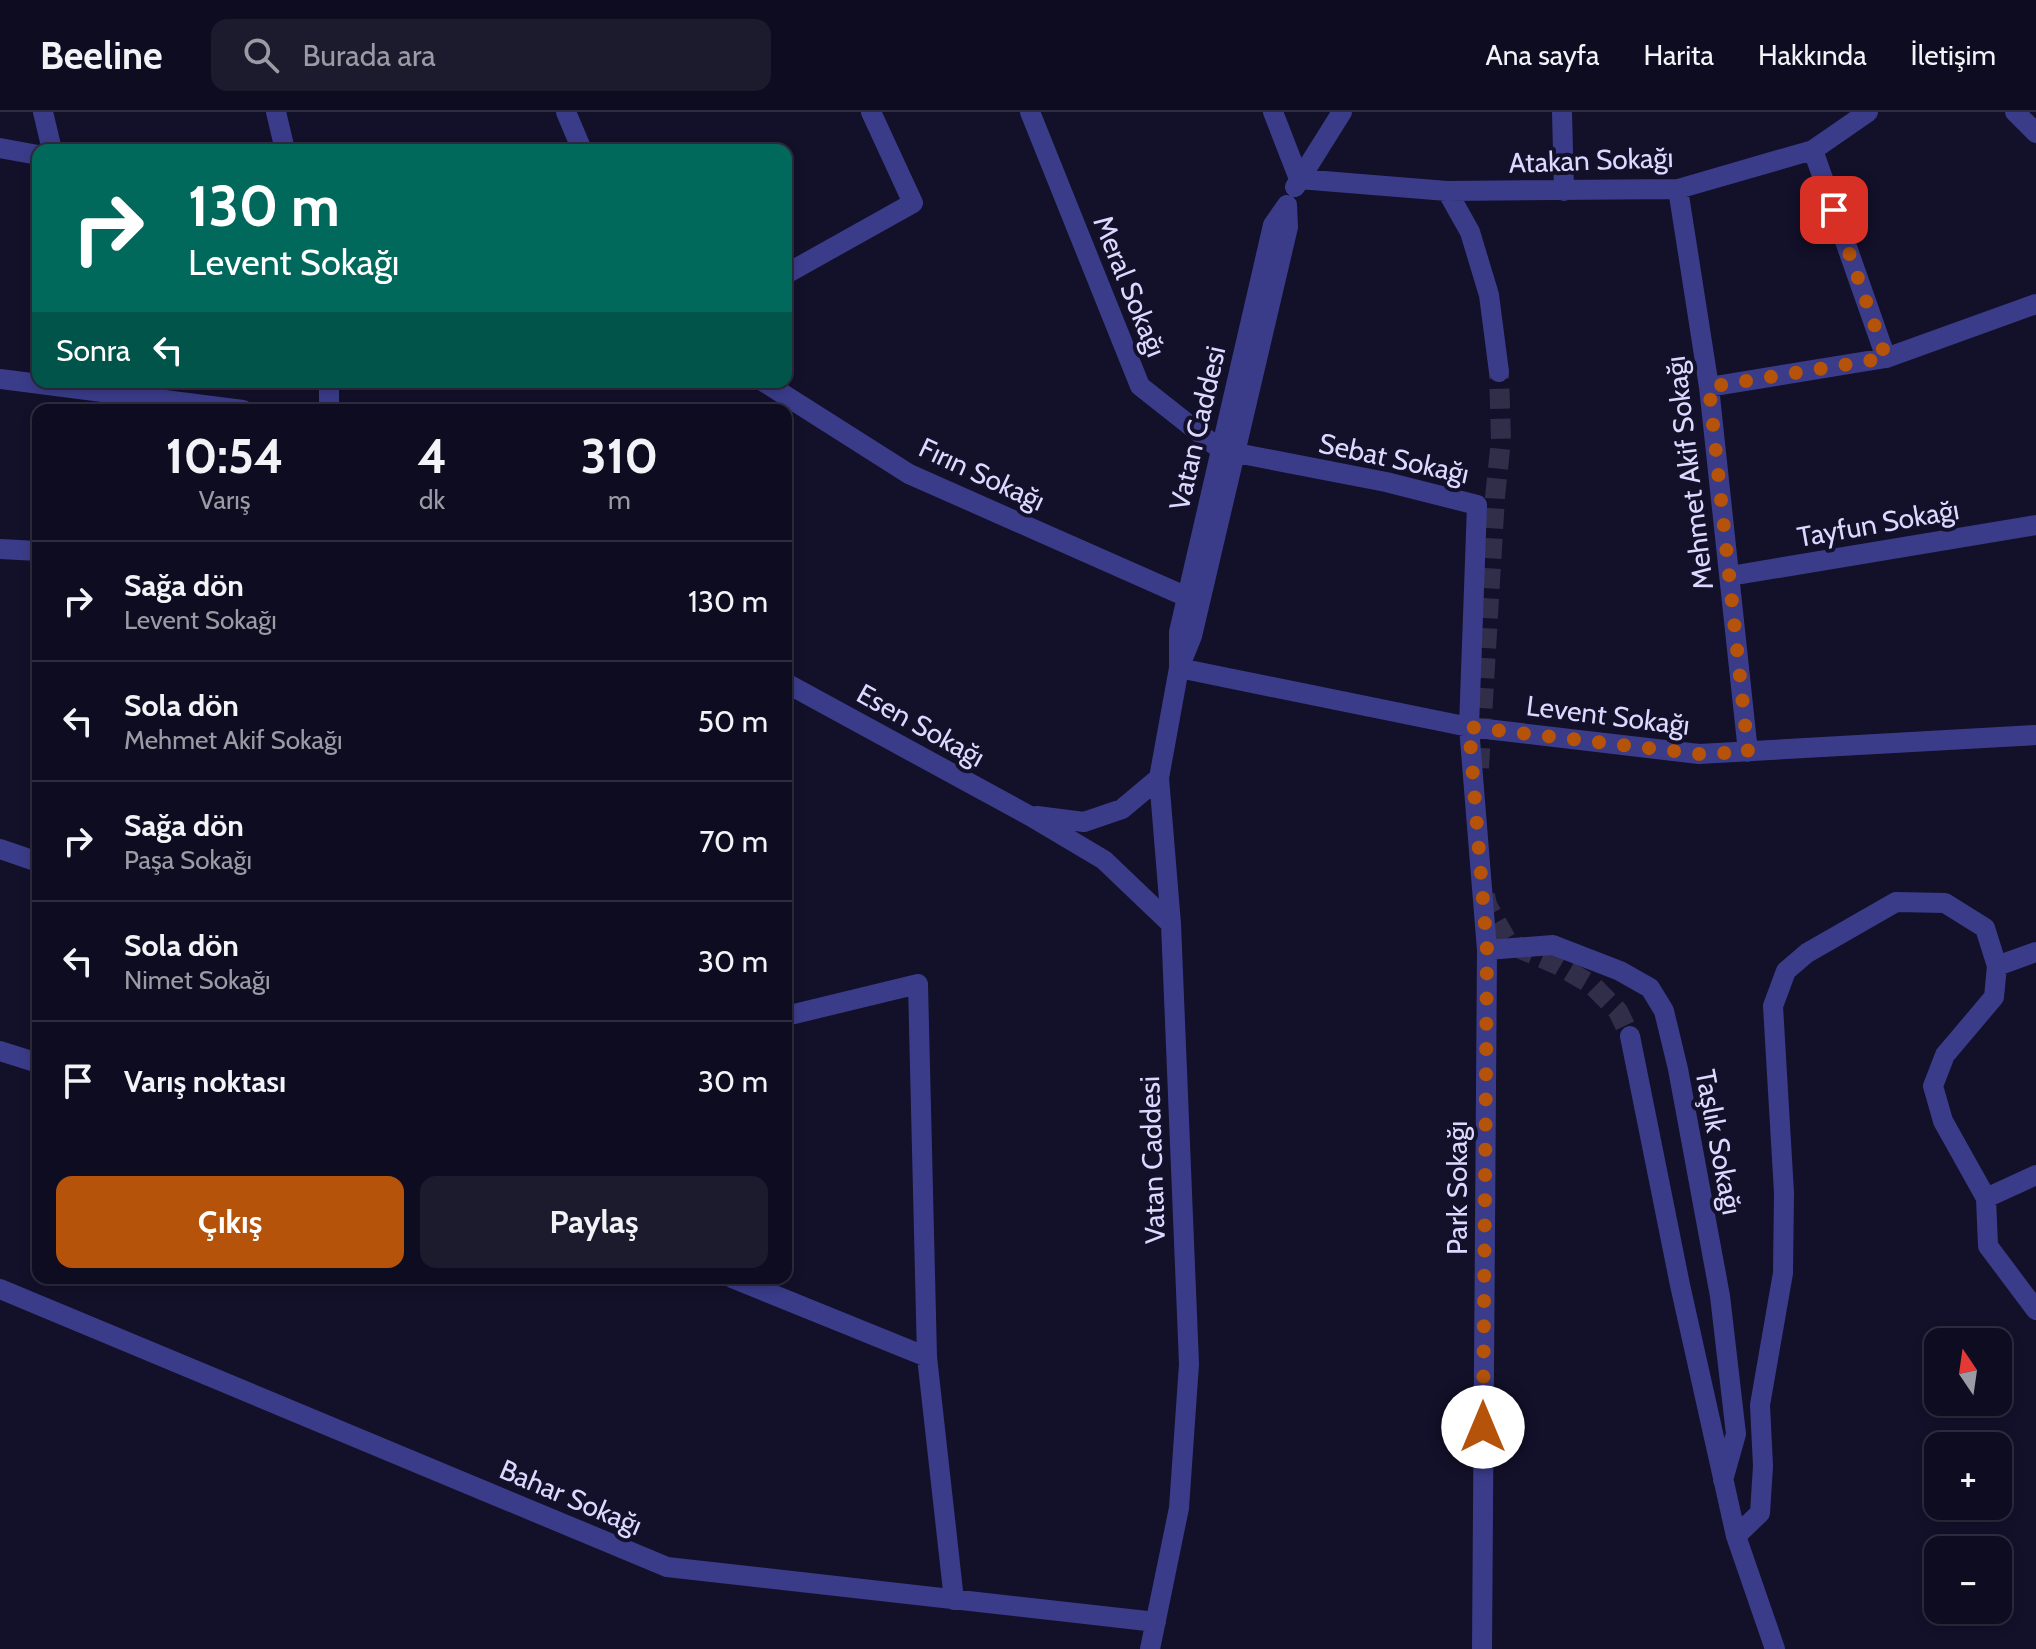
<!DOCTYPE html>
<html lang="tr">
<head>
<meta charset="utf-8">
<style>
	:root { --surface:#0e0c20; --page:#1c1a2d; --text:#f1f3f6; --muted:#9b9ba5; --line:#2e2c3e; --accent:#b45309 }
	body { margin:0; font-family:Cabin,sans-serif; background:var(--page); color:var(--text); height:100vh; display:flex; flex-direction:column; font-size:30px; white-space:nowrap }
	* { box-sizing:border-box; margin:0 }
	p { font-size:26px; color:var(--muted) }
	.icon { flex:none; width:44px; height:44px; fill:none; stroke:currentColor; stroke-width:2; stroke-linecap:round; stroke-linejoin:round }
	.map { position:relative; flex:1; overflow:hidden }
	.sheet { position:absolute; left:32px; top:292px; width:760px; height:880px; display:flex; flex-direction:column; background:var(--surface); border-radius:16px; box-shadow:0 4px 12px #0003,0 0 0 2px var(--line) }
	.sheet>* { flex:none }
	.hud { position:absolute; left:32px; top:32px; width:760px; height:244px; border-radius:16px; box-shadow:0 4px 12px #0003,0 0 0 2px var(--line); background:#00695c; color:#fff; overflow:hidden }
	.needle { width:52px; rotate:347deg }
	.buttons { position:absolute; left:1924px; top:1216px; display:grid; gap:16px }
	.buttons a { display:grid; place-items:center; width:88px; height:88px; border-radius:16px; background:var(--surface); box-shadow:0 4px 12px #0003,0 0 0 2px var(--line); font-size:40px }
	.pin { position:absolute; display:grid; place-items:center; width:68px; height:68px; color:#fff; margin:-34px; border-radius:16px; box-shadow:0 4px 12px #0006 }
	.me { position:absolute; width:88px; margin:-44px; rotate:0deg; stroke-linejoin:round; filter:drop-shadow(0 0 6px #0008) }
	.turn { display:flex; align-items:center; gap:28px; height:168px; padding:0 24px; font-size:36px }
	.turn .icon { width:104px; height:104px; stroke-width:2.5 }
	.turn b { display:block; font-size:56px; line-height:68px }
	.then { display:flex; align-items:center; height:76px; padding:0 24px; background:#0003; gap:16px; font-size:30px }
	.eta { display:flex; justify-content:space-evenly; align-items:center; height:136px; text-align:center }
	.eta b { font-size:48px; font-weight:700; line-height:56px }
	.cta { display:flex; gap:16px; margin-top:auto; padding:16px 24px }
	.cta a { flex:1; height:92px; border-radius:16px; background:var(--accent); color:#fff; font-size:32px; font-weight:700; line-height:92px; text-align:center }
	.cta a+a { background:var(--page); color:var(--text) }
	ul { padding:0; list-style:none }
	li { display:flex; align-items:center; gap:24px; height:120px; padding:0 24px; border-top:2px solid var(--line) }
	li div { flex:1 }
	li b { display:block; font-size:30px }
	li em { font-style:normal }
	header { display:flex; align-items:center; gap:48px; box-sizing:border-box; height:112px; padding:0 40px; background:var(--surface); border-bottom:2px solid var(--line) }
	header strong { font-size:38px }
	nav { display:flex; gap:44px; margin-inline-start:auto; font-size:28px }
	.search { width:560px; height:72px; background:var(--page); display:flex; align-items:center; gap:20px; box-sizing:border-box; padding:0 28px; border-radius:16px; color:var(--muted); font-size:30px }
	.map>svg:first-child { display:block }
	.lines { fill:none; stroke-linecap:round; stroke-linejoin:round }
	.minor-tunnel { stroke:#312e4a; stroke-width:20; stroke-dasharray:20 10; stroke-linecap:butt }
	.minor { stroke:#3a3c8a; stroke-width:20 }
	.route { stroke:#b45309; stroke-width:14; stroke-dasharray:0 25.2 }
	.labels { text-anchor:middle; stroke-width:8; stroke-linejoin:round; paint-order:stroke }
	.street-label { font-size:28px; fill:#dbd9ff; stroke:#13102a }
</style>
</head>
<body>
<header>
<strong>Beeline</strong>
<div class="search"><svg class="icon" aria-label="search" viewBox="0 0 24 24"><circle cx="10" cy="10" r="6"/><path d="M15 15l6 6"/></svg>Burada ara</div>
<nav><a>Ana sayfa</a><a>Harita</a><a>Hakkında</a><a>İletişim</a></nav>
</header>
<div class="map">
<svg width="2036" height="1537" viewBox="0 0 2036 1537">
	<rect width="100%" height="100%" fill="#13102a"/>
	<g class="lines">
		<!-- minor-tunnel -->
		<path class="minor-tunnel" d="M 1479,656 L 1495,385 L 1501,328 L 1499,260
			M 1485,783 L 1487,793 L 1506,827 L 1523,838 L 1558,853 L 1592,873 L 1618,899 L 1630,924"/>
		<!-- minor -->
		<path class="minor" d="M 43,0 L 52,38
			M 276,0 L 285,38
			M 566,0 L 582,38
			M 1030,0 L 1140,274 L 1221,338 L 1386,370 L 1477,393 L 1469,615 L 1487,838 L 1482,1537
			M 1273,0 L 1299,67
			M 1562,0 L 1564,79
			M 2015,0 L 2036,21
			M 0,36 L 38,43
			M 1813,38 L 1886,246
			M 1299,67 L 1447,79 L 1678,77 L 1813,38 L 1868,0
			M 1295,75 L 1342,0
			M 1678,77 L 1709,275 L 1748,640
			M 1447,79 L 1470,120 L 1489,183 L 1499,260
			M 786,162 L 913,91 L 871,0
			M 0,267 L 243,298
			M 764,270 L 909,362 L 1187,485
			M 1709,275 L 1886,246 L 2036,192
			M 329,298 L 329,270
			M 0,437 L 38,439
			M 1730,464 L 2036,413
			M 1179,556 L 1469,615 L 1699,642 L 2036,623
			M 786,571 L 1030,704 L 1104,748 L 1171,812
			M 1037,704 L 1084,710 L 1122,697 L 1159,666
			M 0,737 L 38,750
			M 1487,838 L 1553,833 L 1620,859 L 1650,876 L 1664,899 L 1678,957 L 1720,1184 L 1736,1322 L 1723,1368
			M 1997,854 L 2036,840
			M 786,904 L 918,872 L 927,1245 L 954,1488
			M 1630,924 L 1680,1173 L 1736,1424 L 1775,1537
			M 0,939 L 38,951
			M 1986,1086 L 2036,1063
			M 732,1166 L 927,1245
			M 0,1177 L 667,1455 L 1156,1510
			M 1736,1424 L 1760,1401 L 1763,1354 L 1760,1293 L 1783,1161 L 1784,1081 L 1773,894 L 1786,859 L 1807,841 L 1896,790 L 1945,791 L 1985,816 L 1997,854 L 1994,885 L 1945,943 L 1933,974 L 1943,1009 L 1986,1086 L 1988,1134 L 2036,1198
			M 1150,1537 L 1179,1396 L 1189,1252 L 1171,812 L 1159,666 L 1179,556 L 1192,524 L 1288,115 L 1287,93 L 1273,113 L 1179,520 L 1179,556"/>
	</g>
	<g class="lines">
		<!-- route -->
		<path class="route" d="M 1483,1315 L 1487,838 L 1469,615 L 1699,642 L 1748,640 L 1709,275 L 1886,246 L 1834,98"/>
	</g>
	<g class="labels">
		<!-- street labels -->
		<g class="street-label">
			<text transform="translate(1591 48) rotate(-2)" y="10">Atakan Sokağı</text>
			<text transform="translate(1130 174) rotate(68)" y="10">Meral Sokağı</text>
			<text transform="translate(1197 316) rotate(-77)" y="10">Vatan Caddesi</text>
			<text transform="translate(1394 346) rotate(12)" y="10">Sebat Sokağı</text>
			<text transform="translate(1689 361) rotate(-97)" y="10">Mehmet Akif Sokağı</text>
			<text transform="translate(982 362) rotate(25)" y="10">Fırın Sokağı</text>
			<text transform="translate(1878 411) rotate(-10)" y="10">Tayfun Sokağı</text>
			<text transform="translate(1608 603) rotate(7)" y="10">Levent Sokağı</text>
			<text transform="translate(921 613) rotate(29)" y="10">Esen Sokağı</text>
			<text transform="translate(1719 1030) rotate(79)" y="10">Taşlık Sokağı</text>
			<text transform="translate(1152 1048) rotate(-92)" y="10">Vatan Caddesi</text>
			<text transform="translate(1457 1076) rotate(-90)" y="10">Park Sokağı</text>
			<text transform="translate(571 1385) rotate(23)" y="10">Bahar Sokağı</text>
		</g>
	</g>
</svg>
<div class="buttons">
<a><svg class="needle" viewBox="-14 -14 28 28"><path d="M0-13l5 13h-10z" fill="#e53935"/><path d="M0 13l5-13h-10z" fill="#9b9ba5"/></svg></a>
<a>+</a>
<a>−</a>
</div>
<div class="pin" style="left:1834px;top:98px;background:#d93025"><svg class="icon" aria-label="arrive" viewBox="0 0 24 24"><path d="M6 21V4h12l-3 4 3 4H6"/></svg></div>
<svg class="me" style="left:1483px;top:1315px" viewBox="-20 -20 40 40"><circle r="19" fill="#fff"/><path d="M0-13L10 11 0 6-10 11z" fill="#b45309"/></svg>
<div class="hud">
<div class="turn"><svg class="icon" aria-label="right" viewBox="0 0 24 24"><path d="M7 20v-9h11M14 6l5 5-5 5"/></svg><div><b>130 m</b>Levent Sokağı</div></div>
<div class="then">Sonra<svg class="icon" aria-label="left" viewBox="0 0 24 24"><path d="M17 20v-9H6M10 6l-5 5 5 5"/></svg></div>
</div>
<section class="sheet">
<div class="eta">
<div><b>10:54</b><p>Varış</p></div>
<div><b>4</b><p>dk</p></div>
<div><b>310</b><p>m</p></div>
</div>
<ul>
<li><svg class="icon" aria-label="right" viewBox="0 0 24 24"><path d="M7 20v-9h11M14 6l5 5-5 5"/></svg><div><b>Sağa dön</b><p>Levent Sokağı</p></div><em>130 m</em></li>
<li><svg class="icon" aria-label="left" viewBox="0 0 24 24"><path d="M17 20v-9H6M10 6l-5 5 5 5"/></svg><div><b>Sola dön</b><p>Mehmet Akif Sokağı</p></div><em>50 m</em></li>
<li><svg class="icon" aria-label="right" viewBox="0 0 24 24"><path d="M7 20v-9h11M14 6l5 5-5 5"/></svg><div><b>Sağa dön</b><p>Paşa Sokağı</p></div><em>70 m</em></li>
<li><svg class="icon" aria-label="left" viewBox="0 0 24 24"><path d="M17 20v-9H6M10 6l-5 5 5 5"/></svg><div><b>Sola dön</b><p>Nimet Sokağı</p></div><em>30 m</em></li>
<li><svg class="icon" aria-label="arrive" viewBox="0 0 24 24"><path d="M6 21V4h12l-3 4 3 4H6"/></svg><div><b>Varış noktası</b></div><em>30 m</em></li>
</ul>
<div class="cta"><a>Çıkış</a><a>Paylaş</a></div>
</section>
</div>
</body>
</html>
